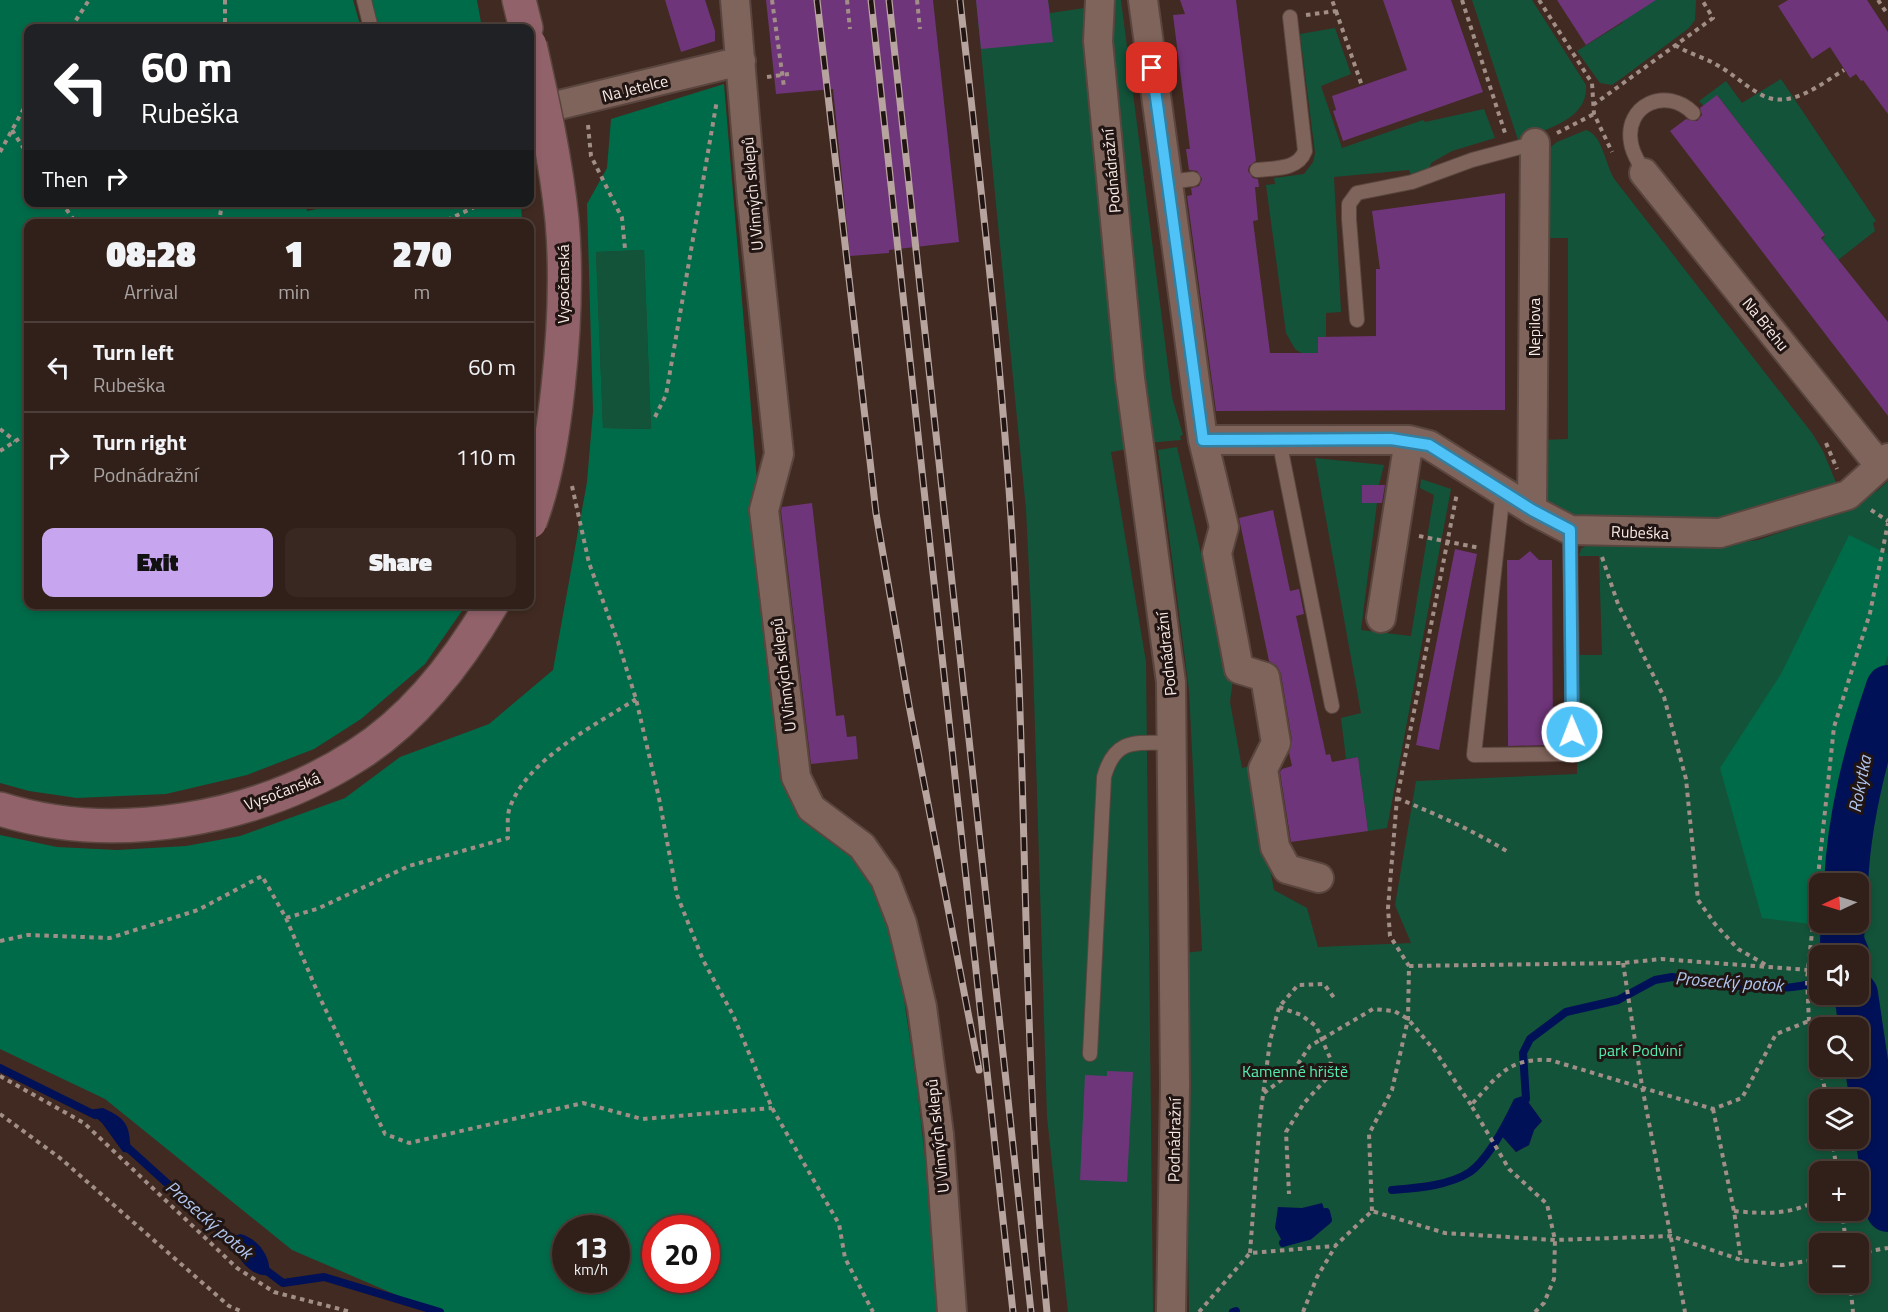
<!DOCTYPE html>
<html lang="en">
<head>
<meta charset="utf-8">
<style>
	:root { --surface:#312019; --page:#392822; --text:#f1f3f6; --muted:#a8a3a2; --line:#4c3e38; --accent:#c8a6ef }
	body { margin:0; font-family:"Titillium Web",sans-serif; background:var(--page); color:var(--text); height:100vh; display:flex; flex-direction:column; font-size:22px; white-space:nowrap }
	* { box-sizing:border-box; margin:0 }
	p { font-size:20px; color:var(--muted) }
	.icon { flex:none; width:33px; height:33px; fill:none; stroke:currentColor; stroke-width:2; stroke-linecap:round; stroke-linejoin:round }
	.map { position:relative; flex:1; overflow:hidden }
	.panel { position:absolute; left:24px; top:219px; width:510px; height:390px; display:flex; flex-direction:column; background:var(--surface); border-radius:12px; box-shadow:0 3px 9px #0003,0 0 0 2px var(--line) }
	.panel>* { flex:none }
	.guide { position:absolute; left:24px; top:24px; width:510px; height:183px; border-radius:12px; box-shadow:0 3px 9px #0003,0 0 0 2px var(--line); background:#202124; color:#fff; overflow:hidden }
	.needle { width:39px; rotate:266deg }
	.fabs { position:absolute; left:1809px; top:873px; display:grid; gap:12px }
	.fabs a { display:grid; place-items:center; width:60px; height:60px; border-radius:12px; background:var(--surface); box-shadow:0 3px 9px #0003,0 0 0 2px var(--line); font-size:30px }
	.speed { position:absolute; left:552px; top:1215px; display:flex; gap:12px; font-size:30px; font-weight:700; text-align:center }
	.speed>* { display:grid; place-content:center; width:78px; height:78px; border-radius:50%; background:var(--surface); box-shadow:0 3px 9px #0003,0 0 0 2px var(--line); line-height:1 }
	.speed small { font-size:15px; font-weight:400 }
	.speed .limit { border:9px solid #d22; background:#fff; color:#111 }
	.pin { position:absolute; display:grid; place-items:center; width:51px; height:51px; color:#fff; margin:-26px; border-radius:12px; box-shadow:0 3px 9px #0006 }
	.me { position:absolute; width:66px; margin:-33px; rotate:359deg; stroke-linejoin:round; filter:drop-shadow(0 0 4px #0008) }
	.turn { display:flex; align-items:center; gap:21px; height:126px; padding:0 18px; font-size:27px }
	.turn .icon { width:78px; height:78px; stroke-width:2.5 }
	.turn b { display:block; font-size:42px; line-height:51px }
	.then { display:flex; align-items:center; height:57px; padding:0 18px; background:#0003; gap:12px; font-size:22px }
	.eta { display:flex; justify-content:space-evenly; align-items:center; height:102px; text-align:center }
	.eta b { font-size:36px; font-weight:800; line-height:42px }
	.action { display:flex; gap:12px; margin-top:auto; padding:12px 18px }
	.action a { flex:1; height:69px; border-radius:12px; background:var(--accent); color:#111; font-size:24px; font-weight:800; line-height:69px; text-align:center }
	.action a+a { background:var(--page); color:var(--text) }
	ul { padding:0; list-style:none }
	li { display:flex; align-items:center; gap:18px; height:90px; padding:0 18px; border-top:2px solid var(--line) }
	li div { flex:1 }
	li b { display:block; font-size:22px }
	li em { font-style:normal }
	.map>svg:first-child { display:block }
	.green { fill:#13533a; fill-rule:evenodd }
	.forest { fill:#006b49; fill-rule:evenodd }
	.water { fill:#011157 }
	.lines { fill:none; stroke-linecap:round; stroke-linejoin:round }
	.stream { stroke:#011157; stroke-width:8 }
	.river { stroke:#011157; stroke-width:44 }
	.building { fill:#6f357a }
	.lane-casing { stroke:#5a463f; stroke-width:16 }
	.street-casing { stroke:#5a463f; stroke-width:32 }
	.secondary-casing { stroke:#5a463f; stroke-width:36 }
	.path { stroke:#a18e87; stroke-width:4; stroke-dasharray:4.5 4.5; stroke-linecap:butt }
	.lane { stroke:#7f645b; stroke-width:14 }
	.street { stroke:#7f645b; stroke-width:28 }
	.secondary { stroke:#92626b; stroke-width:33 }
	.rail-casing { stroke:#b7a49e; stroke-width:7 }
	.rail { stroke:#201512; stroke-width:4.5; stroke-dasharray:14; stroke-linecap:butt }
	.secondary-bridge-casing { stroke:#5a463f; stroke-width:36; stroke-linecap:butt }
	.secondary-bridge { stroke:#92626b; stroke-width:33 }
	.route-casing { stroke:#337fa1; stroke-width:15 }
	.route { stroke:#4fc3f7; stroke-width:10 }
	.labels { text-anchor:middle; stroke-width:6; stroke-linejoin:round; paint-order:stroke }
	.street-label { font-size:16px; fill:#faeae5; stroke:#201512 }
	.park-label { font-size:16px; fill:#54edb0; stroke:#201512 }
	.water-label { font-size:18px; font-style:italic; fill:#b0c5ee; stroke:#201512 }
</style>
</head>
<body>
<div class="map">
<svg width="1888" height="1312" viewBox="0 0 1888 1312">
	<rect width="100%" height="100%" fill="#412a21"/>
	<!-- green -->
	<path class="green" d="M 976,0 L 1048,0 L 1050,13 L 1092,7 L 1127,449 L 1111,452 L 1146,662 L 1153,1312 L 1068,1312 L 1047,1117 L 1032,632 L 1026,510 Z
		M 1108,0 L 1121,0 L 1172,397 L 1183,435 L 1180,436 L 1181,440 L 1147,443 Z
		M 1472,0 L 1532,0 L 1586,85 C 1589,120 1544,130 1518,140 Z
		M 1639,0 L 1696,0 L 1695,20 L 1689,28 L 1622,78 L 1612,85 L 1600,83 L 1577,51 L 1622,23 Z
		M 1335,28 L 1351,74 L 1321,86 L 1342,148 L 1423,120 L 1425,122 L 1484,109 L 1495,138 L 1452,151 L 1431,163 L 1429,171 L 1411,175 L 1409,170 L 1334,177 L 1341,312 L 1326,313 L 1326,337 L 1318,364 L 1295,349 L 1286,333 L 1266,185 L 1275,184 L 1274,178 L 1304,174 L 1313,162 L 1315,153 L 1300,34 Z
		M 1781,79 L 1876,221 L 1873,223 L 1875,231 L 1838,260 L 1822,239 L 1825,236 L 1718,96 L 1704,106 L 1699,101 L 1726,81 L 1742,103 Z
		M 1586,130 C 1603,135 1605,165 1615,180 L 1812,433 L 1823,451 L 1837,485 L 1719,520 L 1573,518 L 1549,507 L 1543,490 L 1542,440 L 1568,439 L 1568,238 L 1546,238 L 1547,150 L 1557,142 Z
		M 644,250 L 651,429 L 603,428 L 596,252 Z
		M 1177,447 L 1224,656 L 1233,679 L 1230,702 L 1242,768 L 1250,766 L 1274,890 L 1307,908 L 1318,947 L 1411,943 L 1395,905 L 1416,781 L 1577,774 L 1578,655 L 1602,655 L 1599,556 L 1579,556 L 1581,549 L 1587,545 L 1725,544 L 1758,540 L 1822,518 L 1848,502 L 1877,491 L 1888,481 L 1888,1312 L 1189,1312 L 1184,953 L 1202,951 L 1189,690 L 1158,450 ZM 1820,884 L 1858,884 L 1858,922 L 1820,922 ZM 1820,956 L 1858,956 L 1858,994 L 1820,994 ZM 1820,1028 L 1858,1028 L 1858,1066 L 1820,1066 ZM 1526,1099 L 1542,1121 L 1534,1130 L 1529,1145 L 1516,1152 L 1501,1135 L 1517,1102 ZM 1820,1100 L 1858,1100 L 1858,1138 L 1820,1138 ZM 1820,1172 L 1858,1172 L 1858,1210 L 1820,1210 ZM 1820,1244 L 1858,1244 L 1858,1282 L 1820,1282 Z
		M 1315,458 L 1384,465 L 1379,485 L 1362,485 L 1362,503 L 1377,503 L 1361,630 L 1411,636 L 1434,495 L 1420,488 L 1421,479 L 1451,489 L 1387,828 L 1368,831 L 1358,757 L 1346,759 L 1341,718 L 1361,713 Z"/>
	<!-- forest -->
	<path class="forest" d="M 0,0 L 353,0 L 361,28 L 28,28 L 28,202 L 306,202 L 307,211 L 352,202 L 521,203 L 522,223 L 28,224 L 28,604 L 466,605 L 425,664 L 361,719 L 314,749 L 247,775 L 166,794 L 77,798 L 29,791 L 0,783 Z
		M 370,0 L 477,0 L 482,28 L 378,28 Z
		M 724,84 L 775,697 L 792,803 L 857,858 L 894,932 L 917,1087 L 936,1256 L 936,1312 L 436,1312 L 292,1250 L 105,1099 L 0,1049 L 0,835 L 57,847 L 117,850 L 186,846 L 240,836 L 345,798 L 400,757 L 489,724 L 553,670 L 587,482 L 593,411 L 587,204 L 607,168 L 611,119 ZM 644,250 L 651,429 L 603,428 L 596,252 ZM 566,1228 L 616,1228 L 616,1280 L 566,1280 ZM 656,1228 L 706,1228 L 706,1280 L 656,1280 Z
		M 1849,535 L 1888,554 L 1888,655 L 1853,762 L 1840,883 L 1820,884 L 1820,922 L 1836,923 L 1835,927 L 1762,918 L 1720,768 L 1781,674 Z"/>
	<!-- water -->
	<path class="water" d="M 1526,1099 L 1542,1121 L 1534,1130 L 1529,1145 L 1516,1152 L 1501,1135 L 1517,1102 Z
		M 103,1108 C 129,1120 129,1126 131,1153 L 123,1152 L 102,1123 L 87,1110 Z
		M 1322,1203 L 1328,1220 L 1309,1236 L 1283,1243 L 1275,1228 L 1278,1207 L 1302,1208 Z
		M 240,1234 C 258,1238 272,1258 269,1275 C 250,1278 233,1254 232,1237 Z"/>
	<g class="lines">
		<!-- stream -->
		<path class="stream" d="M 0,1068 L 95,1115
			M 127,1147 L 201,1214 L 238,1243
			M 1392,1190 C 1417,1188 1448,1186 1470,1172 C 1489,1158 1507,1123 1517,1102 L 1526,1099 L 1523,1053 L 1530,1039 L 1566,1012 L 1618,1000 L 1655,980 L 1672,977 C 1719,982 1774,997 1820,981
			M 1283,1243 L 1309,1236 L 1328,1220 L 1326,1212
			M 263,1268 L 283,1283 L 324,1277 L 440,1312
			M 1233,1312 L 1236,1311"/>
		<!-- river -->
		<path class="river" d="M 1846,884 C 1849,816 1866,751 1888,687
			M 1843,922 L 1842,941 L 1848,956
			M 1856,994 L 1888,1210"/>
	</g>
	<!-- building -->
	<path class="building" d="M 665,0 L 705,0 L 715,31 L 715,41 L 681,52 Z
		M 766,0 L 933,0 L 959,242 L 889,250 L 889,253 L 850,256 L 833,89 L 776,94 Z
		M 976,0 L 1048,0 L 1053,42 L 981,49 Z
		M 1180,0 L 1236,0 L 1256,161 L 1249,166 L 1248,171 L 1253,178 L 1258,179 L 1259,187 L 1255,187 L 1258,220 L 1253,221 L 1270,353 L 1318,353 L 1318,337 L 1376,336 L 1376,269 L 1380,269 L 1372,211 L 1505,193 L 1505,410 L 1216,411 L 1187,196 L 1192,195 L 1191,188 L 1199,186 L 1202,179 L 1197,171 L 1189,170 L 1186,149 L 1190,149 L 1173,15 L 1185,14 Z
		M 1383,0 L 1451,0 L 1483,92 L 1343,141 L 1333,111 L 1336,110 L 1332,96 L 1407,70 Z
		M 1557,0 L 1656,0 L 1586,45 Z
		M 1788,0 L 1867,0 L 1888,32 L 1888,114 L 1863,80 L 1861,81 L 1856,74 L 1850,78 L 1830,47 L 1812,59 L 1778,6 Z
		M 1717,95 L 1825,235 L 1821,238 L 1888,322 L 1888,416 L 1670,131 L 1686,119 L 1697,121 L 1702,115 L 1700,108 Z
		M 1362,485 L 1385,485 L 1382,503 L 1362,503 Z
		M 812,503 L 836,716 L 844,715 L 847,737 L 856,736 L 858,759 L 811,764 L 781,511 L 782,507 Z
		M 1273,510 L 1290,591 L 1299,589 L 1304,614 L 1296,616 L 1326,755 L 1330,754 L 1332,762 L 1358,757 L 1368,831 L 1291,842 L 1280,772 L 1282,769 L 1292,766 L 1289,753 L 1292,740 L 1281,674 L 1277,666 L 1269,661 L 1239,518 Z
		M 1455,549 L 1477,554 L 1439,750 L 1416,745 Z
		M 1530,551 L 1539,560 L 1552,560 L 1553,745 L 1508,746 L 1507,560 L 1519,560 Z
		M 1107,1071 L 1133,1072 L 1127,1182 L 1080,1180 L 1085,1075 L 1107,1076 Z"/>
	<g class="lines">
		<defs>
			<path id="lane" d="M 364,0 L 371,28
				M 1257,170 C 1275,168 1298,170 1305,151 L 1290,17
				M 1644,173 C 1640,164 1632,153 1631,143 C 1624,105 1666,86 1693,113
				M 1167,182 L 1193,179
				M 1357,320 L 1349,219 L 1349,204 L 1357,193 L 1412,182 L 1472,160 L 1535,143
				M 1279,440 L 1332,706
				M 1503,491 L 1474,755 L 1573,754 L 1570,530
				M 1090,1054 L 1104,777 C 1115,737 1136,743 1172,743"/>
			<path id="street" d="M 735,0 L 752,201 L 779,454 L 764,510 L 796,777 L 811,808 L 862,846 L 885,879 L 902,923 L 922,1007 L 939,1134 L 952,1312
				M 1100,0 L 1098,41 L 1130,378 L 1171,682 L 1175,1086 L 1171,1312
				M 1143,0 L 1203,440 L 1224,527 L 1217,553 L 1239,669 L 1265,677 L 1276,743 L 1263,769 L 1275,847 L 1287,869 L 1319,878
				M 530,112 L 741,61
				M 1644,173 L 1880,466 L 1888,458
				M 1203,440 L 1409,440 L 1429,445 L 1532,510 L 1570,530 L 1720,533 L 1848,495 L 1880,466
				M 1532,510 L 1535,143
				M 1381,618 L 1409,440"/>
			<path id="secondary" d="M 519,0 L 526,28
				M 0,809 C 114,845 257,820 357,755 C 414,719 458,662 492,604"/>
		</defs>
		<!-- lane casing -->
		<use href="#lane" class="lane-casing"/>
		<!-- street casing -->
		<use href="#street" class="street-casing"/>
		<!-- secondary casing -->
		<use href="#secondary" class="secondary-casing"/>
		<!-- path -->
		<path class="path" d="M 225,0 L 225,28
			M 772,0 L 784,87
			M 847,0 L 850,29
			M 917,0 L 920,29
			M 1462,0 L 1505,133
			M 1539,0 L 1592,83 L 1594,114 L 1612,152
			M 1878,0 L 1888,15
			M 1336,11 L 1362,86
			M 1306,15 L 1336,11 L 1332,0
			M 71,28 L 89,0
			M 1675,45 C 1689,54 1704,57 1717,65 C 1732,73 1745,86 1760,94 C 1789,111 1819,85 1844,70
			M 767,77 L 789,74
			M 1593,105 L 1713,18 L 1702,0
			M 588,125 L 591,156 L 622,218 L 625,249
			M 12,130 L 28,155
			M 1557,133 L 1594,114
			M 0,152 L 28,101
			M 61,202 L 77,224
			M 219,224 L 222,202
			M 439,224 L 485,202
			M 655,417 L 666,395 L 717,100
			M 0,429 L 15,441
			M 1826,443 L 1837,469
			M 0,451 L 28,433
			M 572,486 L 589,563 L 618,642 L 636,699 L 659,798 L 677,895 L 703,960 L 733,1015 L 772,1108 L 839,1224 L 845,1258 L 873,1312
			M 1871,510 L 1888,521
			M 1419,536 L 1480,548
			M 1602,557 L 1618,604 L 1664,697 L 1686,779 L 1698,900 L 1715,924 L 1738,949 L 1768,966
			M 1397,798 C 1435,814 1473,830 1508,852
			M 286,918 L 320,998 L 385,1134 L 409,1143 L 583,1103 L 642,1119 L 772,1108
			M 0,941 L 28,935 L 110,938 L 198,910 L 262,876 L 286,918 L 317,909 L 409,866 L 508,838 C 508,830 507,818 509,810 C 525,760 594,726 636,699
			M 1623,963 L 1642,1086 L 1685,1312
			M 1409,966 L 1623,963 L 1661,959 L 1809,970
			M 1279,1007 L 1301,1015 L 1316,1026 L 1331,1060 L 1329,1076 L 1304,1103 L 1286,1132 L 1289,1194
			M 1820,1065 L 1809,1021 L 1807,979 L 1834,727 L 1870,613 L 1888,523
			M 1820,1066 L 1827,1100
			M 0,1076 L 84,1123 L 237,1268 L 274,1292 L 351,1312
			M 1264,1093 L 1293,1071 L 1310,1046 L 1373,1009 L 1394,1011 L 1408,1019 L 1435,1051 L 1471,1105
			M 1713,1109 L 1734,1211 L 1741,1260
			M 0,1114 L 60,1158 L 229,1306 L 243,1312
			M 1832,1138 L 1837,1172
			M 1842,1210 L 1846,1244
			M 1372,1211 L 1369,1134 L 1392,1090 L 1408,1019 L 1409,966 L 1390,936 L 1388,908 L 1397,798 L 1457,493
			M 1734,1211 C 1766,1214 1791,1215 1820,1199
			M 1250,1253 L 1260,1118 L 1270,1041 L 1279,1007 L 1298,985 L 1324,984 L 1335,999
			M 1858,1253 L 1888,1248
			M 1850,1282 L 1853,1312
			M 1199,1312 L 1250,1253 L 1335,1246 L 1372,1211 L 1445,1233 L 1555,1240 L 1671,1236 L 1741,1260 L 1782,1265 L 1820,1259
			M 1303,1312 L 1317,1277 L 1335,1247
			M 1535,1312 L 1544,1303 L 1554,1279 L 1555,1240 L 1547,1204 L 1509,1169 L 1471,1105 C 1498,1076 1507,1058 1550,1060 L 1713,1109 L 1742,1098 L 1776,1034 L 1809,1021"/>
		<!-- lane -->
		<use href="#lane" class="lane"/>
		<!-- street -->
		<use href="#street" class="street"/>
		<!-- secondary -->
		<use href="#secondary" class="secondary"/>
		<defs>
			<path id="rail" d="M 817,0 L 876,513 L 909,705 L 979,1070
				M 871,0 L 1013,1312
				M 889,0 L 1031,1312
				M 960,0 C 983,210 1009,421 1017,632 C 1027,859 1025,1086 1047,1312"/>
		</defs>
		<!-- rail casing -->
		<use href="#rail" class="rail-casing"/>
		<!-- rail -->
		<use href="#rail" class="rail"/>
		<defs>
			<path id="secondary-bridge" d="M 530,45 C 543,103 556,161 562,220 C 567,276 564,333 558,388 C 553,433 546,479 530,522"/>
		</defs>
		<!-- secondary-bridge casing -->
		<use href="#secondary-bridge" class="secondary-bridge-casing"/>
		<!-- secondary-bridge -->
		<use href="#secondary-bridge" class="secondary-bridge"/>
	</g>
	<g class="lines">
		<defs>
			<path id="route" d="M 1152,68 L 1203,440 L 1391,439 L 1429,445 L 1532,510 L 1570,530 L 1572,732"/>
		</defs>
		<!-- route casing -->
		<use href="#route" class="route-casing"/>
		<!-- route -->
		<use href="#route" class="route"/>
	</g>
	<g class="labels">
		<!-- street labels -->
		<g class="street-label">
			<text transform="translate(635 88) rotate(-14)" y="6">Na Jetelce</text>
			<text transform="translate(1111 171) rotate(-95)" y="6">Podnádražní</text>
			<text transform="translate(752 194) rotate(-95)" y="6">U Vinných sklepů</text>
			<text transform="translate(563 284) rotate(-90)" y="6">Vysočanská</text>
			<text transform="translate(1766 324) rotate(51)" y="6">Na Břehu</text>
			<text transform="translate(1534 327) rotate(-90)" y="6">Nepilova</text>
			<text transform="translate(1640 532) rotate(2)" y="6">Rubeška</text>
			<text transform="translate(1166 654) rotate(-96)" y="6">Podnádražní</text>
			<text transform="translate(783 675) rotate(-97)" y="6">U Vinných sklepů</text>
			<text transform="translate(282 791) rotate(-21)" y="6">Vysočanská</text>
			<text transform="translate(937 1136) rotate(-96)" y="6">U Vinných sklepů</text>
			<text transform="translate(1174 1140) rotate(-89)" y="6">Podnádražní</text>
		</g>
		<!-- park labels -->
		<g class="park-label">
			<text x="1640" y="1056">park Podviní</text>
			<text x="1295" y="1077">Kamenné hřiště</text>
		</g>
		<!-- water labels -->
		<g class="water-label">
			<text transform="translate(1860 784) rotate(-79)" y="6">Rokytka</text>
			<text transform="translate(1729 982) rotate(4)" y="6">Prosecký potok</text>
			<text transform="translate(209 1220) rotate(41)" y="6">Prosecký potok</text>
		</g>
	</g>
</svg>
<div class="fabs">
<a><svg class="needle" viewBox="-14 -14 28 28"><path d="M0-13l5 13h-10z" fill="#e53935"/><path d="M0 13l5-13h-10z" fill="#a8a3a2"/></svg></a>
<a><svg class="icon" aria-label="sound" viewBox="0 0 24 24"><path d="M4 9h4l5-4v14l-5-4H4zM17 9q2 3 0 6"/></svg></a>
<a><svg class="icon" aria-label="search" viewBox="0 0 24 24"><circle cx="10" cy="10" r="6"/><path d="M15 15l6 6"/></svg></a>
<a><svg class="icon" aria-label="layers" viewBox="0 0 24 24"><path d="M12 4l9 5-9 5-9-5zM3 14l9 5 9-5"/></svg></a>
<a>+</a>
<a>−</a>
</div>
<div class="speed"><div>13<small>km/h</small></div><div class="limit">20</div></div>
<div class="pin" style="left:1152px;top:68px;background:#d93025"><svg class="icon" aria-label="arrive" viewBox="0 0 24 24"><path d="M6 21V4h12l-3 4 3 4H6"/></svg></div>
<svg class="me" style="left:1572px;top:732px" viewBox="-20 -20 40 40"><circle r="17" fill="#4fc3f7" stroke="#fff" stroke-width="3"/><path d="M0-11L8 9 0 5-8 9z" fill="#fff"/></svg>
<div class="guide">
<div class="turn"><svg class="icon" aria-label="left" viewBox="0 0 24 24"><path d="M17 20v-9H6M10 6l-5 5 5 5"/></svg><div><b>60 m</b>Rubeška</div></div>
<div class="then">Then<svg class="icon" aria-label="right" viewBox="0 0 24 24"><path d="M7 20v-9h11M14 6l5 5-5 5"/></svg></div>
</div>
<section class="panel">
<div class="eta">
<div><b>08:28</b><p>Arrival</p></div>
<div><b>1</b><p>min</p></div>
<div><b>270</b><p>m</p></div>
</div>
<ul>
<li><svg class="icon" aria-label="left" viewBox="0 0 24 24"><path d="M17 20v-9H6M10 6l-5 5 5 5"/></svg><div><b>Turn left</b><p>Rubeška</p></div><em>60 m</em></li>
<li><svg class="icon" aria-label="right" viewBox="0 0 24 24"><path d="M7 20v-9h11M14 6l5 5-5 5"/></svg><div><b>Turn right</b><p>Podnádražní</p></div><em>110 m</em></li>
</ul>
<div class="action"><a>Exit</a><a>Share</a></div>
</section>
</div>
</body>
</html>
